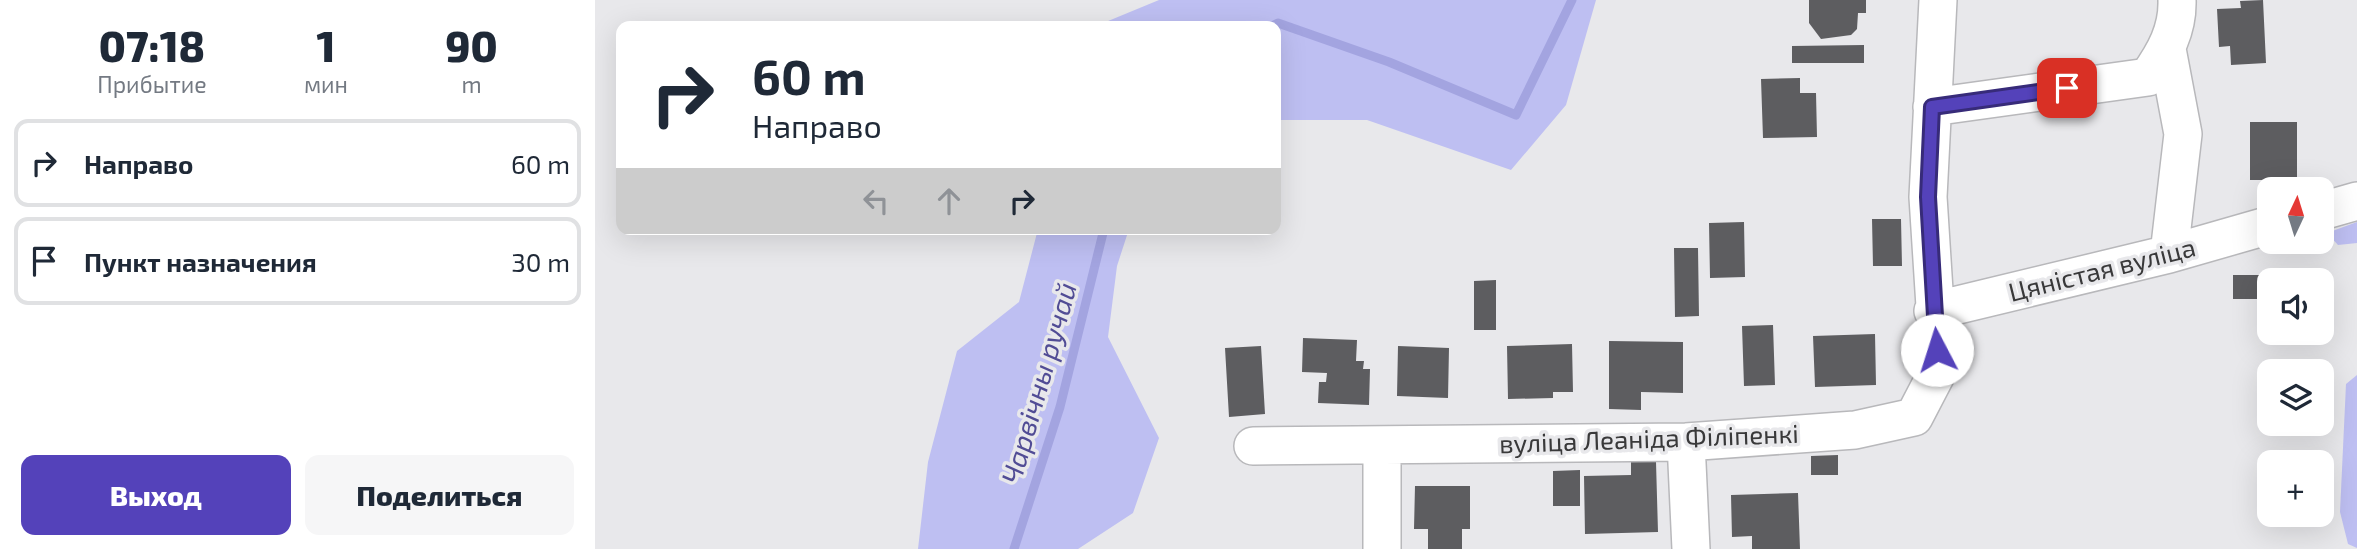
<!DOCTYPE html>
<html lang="ru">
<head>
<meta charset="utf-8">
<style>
	:root { --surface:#fff; --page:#f6f6f7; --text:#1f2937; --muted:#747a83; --line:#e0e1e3; --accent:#5442ba }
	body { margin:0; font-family:"Exo 2",sans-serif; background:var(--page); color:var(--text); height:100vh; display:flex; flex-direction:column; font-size:26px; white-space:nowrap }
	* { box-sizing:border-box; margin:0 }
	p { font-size:23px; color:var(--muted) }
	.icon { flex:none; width:38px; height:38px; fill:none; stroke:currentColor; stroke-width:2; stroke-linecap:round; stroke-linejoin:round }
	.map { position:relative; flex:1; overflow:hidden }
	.sheet { display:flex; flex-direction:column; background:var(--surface); width:595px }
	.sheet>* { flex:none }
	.banner { position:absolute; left:21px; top:21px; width:665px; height:214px; border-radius:14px; box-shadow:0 7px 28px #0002; background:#fff; color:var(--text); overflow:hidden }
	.needle { width:46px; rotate:4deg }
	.fabs { position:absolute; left:1662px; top:177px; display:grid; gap:14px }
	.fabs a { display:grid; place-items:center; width:77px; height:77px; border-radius:14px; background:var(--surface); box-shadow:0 7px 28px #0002; font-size:35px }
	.pin { position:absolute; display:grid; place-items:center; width:60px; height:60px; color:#fff; margin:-30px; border-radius:14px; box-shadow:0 4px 10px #0006 }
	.me { position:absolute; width:77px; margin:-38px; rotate:355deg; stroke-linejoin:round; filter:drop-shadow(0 0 5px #0008) }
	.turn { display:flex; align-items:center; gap:24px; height:147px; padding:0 21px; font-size:32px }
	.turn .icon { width:91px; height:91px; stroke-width:2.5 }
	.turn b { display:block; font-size:49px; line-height:60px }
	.lanes { display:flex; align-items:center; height:66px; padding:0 21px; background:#0003; justify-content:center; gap:35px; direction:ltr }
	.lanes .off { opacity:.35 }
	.eta { display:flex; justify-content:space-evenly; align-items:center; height:119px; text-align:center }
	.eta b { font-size:42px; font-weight:800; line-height:49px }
	.cta { display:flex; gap:14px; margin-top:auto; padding:14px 21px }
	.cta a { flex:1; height:80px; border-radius:14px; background:var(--accent); color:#fff; font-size:28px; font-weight:800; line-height:80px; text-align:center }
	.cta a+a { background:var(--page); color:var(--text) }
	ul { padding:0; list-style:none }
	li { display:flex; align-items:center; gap:21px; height:88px; margin:0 14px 10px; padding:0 7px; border:4px solid var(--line); border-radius:14px }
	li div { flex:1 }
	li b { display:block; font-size:26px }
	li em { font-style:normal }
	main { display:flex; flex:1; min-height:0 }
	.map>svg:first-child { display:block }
	.green { fill:#bebff2 }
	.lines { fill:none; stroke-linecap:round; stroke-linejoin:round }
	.stream { stroke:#a3a4e0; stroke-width:9 }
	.building { fill:#5d5d60 }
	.minor-casing { stroke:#b8b8bb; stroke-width:40 }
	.minor { stroke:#fff; stroke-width:37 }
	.route-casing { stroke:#372b79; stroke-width:18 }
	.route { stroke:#5442ba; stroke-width:12 }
	.labels { text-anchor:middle; stroke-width:7; stroke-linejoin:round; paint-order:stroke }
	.street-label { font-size:26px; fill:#39393a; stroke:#e8e8eb }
	.water-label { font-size:28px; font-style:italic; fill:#514c95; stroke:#e8e8eb }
</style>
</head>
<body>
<main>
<section class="sheet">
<div class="eta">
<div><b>07:18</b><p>Прибытие</p></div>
<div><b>1</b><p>мин</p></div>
<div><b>90</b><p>m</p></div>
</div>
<ul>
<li><svg class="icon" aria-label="right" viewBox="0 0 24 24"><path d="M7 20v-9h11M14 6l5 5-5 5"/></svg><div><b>Направо</b></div><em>60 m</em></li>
<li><svg class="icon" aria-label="arrive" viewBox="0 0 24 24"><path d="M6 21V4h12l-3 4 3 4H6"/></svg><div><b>Пункт назначения</b></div><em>30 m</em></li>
</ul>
<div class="cta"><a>Выход</a><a>Поделиться</a></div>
</section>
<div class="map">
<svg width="1762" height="549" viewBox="0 0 1762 549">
	<rect width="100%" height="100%" fill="#e8e8eb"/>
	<!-- green -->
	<path class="green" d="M 564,0 L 1001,0 L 971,105 L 916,170 L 772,120 L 681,120 L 681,26 L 501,26 Z
		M 1762,222 L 1762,243 L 1743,245 L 1732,233 Z
		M 443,229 L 534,229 L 522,266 L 513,337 L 564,438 L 538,513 L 483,549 L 323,549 L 333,462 L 362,351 L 424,302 Z
		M 1762,375 L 1762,548 L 1753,544 L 1745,512 L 1751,384 Z"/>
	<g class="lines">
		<!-- stream -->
		<path class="stream" d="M 677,26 L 683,23 L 794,62 L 921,115 L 977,0
			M 419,549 L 465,407 L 509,229"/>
	</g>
	<!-- building -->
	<path class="building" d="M 1214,0 L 1271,0 L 1271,13 L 1263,13 L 1262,29 L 1256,35 L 1226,39 L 1214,23 Z
		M 1668,0 L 1671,63 L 1636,65 L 1635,46 L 1624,47 L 1622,9 L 1646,8 L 1645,1 Z
		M 1269,45 L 1269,63 L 1197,63 L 1197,46 Z
		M 1205,78 L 1205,93 L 1221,93 L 1222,137 L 1168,138 L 1166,79 Z
		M 1655,122 L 1702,122 L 1702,180 L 1655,180 Z
		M 1277,219 L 1306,219 L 1307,266 L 1278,266 Z
		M 1149,222 L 1150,277 L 1115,278 L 1114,223 Z
		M 1079,248 L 1103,248 L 1104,316 L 1080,317 Z
		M 1638,275 L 1680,275 L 1680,280 L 1675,280 L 1675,299 L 1638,299 Z
		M 901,280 L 901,330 L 879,330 L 879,281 Z
		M 1178,325 L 1180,385 L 1149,386 L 1147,326 Z
		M 1280,334 L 1281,385 L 1220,387 L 1218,336 Z
		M 708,338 L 762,340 L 761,361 L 769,361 L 768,369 L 775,369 L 774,405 L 723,403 L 724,382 L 731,382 L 732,373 L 707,372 Z
		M 1014,341 L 1088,342 L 1088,393 L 1046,392 L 1046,410 L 1014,409 Z
		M 977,344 L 978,392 L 958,392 L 958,398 L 913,399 L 912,346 Z
		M 666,346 L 670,414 L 634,417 L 630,348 Z
		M 803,346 L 854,348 L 853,398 L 802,396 Z
		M 1243,455 L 1243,475 L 1216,475 L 1216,456 Z
		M 1036,462 L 1061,462 L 1063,532 L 990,534 L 989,476 L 1036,475 Z
		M 985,470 L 985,506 L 958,506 L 958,471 Z
		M 820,486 L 875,486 L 875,529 L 867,529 L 867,549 L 833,549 L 833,529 L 819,529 Z
		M 1203,493 L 1205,549 L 1157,549 L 1157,536 L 1137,537 L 1136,495 Z"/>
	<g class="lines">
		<defs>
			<path id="minor" d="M 1572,49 L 1588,134 L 1574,254
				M 1337,107 L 1553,77 C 1570,53 1583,30 1582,0
				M 1727,211 L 1762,201
				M 1338,311 L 1574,254 L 1675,225
				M 1091,442 L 1096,549
				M 787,445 L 787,549
				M 658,446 L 1091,442 L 1260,430 L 1319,417 L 1344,369 L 1333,197 L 1343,0"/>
		</defs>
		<!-- minor casing -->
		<use href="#minor" class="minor-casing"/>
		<!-- minor -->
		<use href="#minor" class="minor"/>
	</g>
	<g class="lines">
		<defs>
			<path id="route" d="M 1342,350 L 1333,197 L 1337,107 L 1472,88"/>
		</defs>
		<!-- route casing -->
		<use href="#route" class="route-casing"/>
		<!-- route -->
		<use href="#route" class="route"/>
	</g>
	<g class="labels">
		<!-- street labels -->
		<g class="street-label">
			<text transform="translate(1507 270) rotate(-14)" y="9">Цяністая вуліца</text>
			<text transform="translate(1054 439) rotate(-2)" y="9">вуліца Леаніда Філіпенкі</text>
		</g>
		<!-- water labels -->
		<g class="water-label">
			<text transform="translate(444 383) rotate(-74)" y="10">Чарвічны ручай</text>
		</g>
	</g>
</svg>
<div class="fabs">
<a><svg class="needle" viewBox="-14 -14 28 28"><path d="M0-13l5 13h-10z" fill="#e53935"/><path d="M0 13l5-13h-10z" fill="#747a83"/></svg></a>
<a><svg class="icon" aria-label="sound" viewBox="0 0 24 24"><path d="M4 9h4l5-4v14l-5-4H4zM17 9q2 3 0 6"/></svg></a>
<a><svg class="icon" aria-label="layers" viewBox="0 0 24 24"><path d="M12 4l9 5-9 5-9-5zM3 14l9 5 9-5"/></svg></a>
<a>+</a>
</div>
<div class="pin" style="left:1472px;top:88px;background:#d93025"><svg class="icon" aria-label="arrive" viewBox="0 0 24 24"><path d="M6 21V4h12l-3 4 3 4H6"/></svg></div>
<svg class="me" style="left:1342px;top:350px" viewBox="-20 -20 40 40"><circle r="19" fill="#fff"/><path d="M0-13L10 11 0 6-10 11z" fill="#5442ba"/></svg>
<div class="banner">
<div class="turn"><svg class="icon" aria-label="right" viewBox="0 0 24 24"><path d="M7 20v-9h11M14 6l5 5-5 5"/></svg><div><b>60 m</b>Направо</div></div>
<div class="lanes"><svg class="icon off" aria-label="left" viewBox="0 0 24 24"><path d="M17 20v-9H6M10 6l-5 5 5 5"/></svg><svg class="icon off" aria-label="ahead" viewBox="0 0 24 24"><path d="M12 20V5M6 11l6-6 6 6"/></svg><svg class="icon" aria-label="right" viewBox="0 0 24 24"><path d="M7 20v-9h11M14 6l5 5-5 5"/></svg></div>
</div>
</div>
</main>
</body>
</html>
